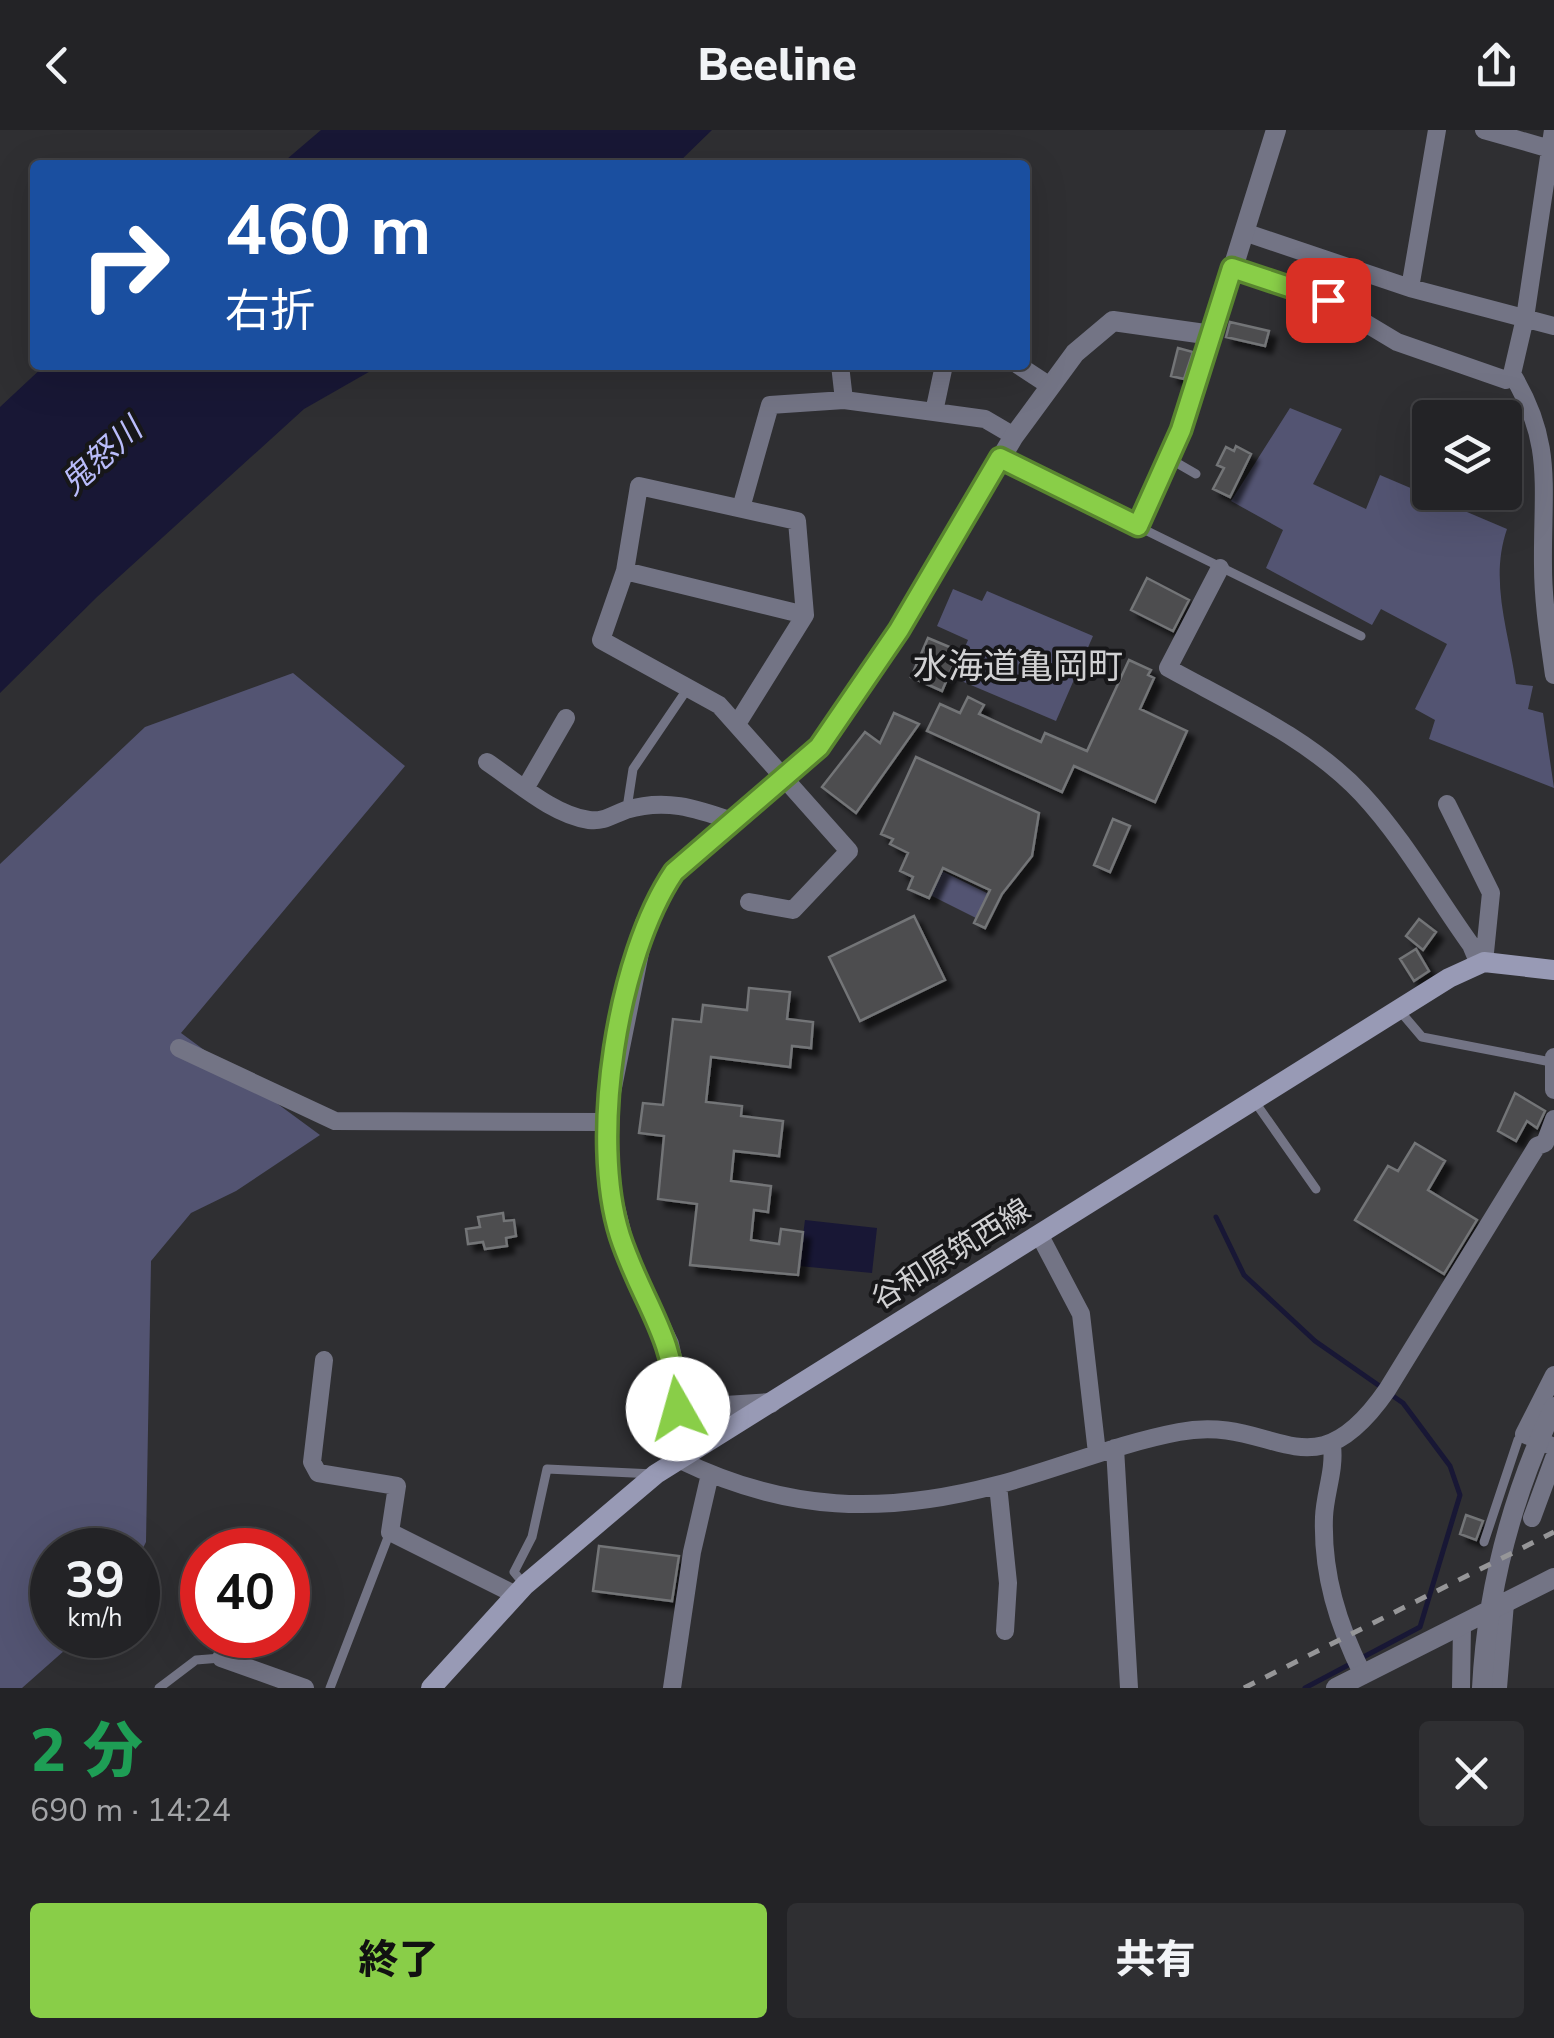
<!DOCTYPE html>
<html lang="ja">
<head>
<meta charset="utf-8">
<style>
	:root { --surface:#232326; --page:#2f2f32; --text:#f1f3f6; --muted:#a3a4a7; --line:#404043; --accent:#89ce48 }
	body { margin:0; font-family:"Nunito Sans","Noto Sans JP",sans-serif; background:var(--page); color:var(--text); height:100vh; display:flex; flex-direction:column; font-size:38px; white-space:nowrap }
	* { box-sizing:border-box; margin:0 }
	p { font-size:32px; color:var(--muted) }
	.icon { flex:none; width:55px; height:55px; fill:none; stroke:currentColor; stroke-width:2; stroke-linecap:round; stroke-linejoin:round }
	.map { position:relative; height:1558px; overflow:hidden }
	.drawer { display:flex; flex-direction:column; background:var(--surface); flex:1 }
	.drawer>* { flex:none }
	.banner { position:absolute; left:30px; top:30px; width:1000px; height:210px; border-radius:10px; box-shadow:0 10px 40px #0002,0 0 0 2px var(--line); background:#1a4fa0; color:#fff; overflow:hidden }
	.fabs { position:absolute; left:1412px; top:270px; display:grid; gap:20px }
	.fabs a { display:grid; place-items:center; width:110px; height:110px; border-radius:10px; background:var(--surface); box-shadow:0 10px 40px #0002,0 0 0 2px var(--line); font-size:50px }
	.speed { position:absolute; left:30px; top:1398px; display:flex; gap:20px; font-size:50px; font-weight:700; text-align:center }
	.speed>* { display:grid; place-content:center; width:130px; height:130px; border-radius:50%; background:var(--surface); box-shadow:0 10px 40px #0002,0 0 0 2px var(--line); line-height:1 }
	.speed small { font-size:25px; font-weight:400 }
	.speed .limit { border:15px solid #d22; background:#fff; color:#111 }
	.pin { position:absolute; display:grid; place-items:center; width:85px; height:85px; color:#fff; margin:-42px; border-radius:20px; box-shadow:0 5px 15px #0006 }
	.me { position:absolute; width:110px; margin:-55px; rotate:353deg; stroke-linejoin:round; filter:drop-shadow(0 0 8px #0008) }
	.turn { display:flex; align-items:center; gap:35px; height:210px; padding:0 30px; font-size:45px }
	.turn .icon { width:130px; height:130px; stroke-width:2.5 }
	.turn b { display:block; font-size:70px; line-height:85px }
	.round { display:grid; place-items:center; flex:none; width:105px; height:105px; border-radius:10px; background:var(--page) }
	.head { display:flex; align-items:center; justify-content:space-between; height:170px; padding:0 30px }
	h1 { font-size:60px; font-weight:800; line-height:75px; color:#1e9e55 }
	.primary-button { display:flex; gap:20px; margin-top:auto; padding:20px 30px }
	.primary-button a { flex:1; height:115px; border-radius:10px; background:var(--accent); color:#111; font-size:40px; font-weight:800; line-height:115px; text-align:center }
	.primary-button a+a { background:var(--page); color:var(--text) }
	header { display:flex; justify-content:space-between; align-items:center; height:130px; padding:0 30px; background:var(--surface); font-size:45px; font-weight:800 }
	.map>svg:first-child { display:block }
	.green { fill:#535472 }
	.water { fill:#181735 }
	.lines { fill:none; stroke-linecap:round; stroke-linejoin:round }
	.stream { stroke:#181735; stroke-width:5 }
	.building { fill:#4d4d50; stroke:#737477; stroke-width:2.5; filter:url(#shadow) }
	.service { stroke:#737485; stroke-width:9 }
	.minor { stroke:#737485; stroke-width:18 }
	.tertiary { stroke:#737485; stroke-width:20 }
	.secondary { stroke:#989ab5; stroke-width:20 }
	.rail { stroke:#969698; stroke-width:5; stroke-dasharray:12 12; stroke-linecap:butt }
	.route-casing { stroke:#59862f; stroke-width:25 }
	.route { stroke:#89ce48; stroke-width:18 }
	.labels { text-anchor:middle; stroke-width:8; stroke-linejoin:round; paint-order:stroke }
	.street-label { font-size:30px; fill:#d1d1d3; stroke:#171719 }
	.water-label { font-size:32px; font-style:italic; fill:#b9bcfa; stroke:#171719 }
	.quarter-label { font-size:35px; fill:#d1d1d3; stroke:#171719 }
</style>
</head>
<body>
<header><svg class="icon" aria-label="back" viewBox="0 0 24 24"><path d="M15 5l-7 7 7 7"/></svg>Beeline<svg class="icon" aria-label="share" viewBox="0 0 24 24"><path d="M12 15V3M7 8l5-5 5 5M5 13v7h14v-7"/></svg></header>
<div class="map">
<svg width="1554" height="1558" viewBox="0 0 1554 1558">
	<defs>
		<filter id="shadow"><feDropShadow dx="7" dy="7" stdDeviation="2.5" flood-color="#0009"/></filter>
	</defs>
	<rect width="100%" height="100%" fill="#2f2f32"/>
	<!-- green -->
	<path class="green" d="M 1290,278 L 1342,299 L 1313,354 L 1366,379 L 1380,345 L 1507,399 C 1489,451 1509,502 1516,554 L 1533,556 L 1528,579 L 1543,583 L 1554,658 L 1429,609 L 1435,590 L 1415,579 L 1447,514 L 1381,479 L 1372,495 L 1266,438 L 1283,400 L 1231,371 Z
		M 953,459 L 982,471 L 987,461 L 1093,506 L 1056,591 L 952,547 L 968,510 L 937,496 Z
		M 293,543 L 405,636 L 181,903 L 320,1005 L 236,1061 L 191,1083 L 151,1131 L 146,1412 L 138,1428 L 138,1420 L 52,1420 L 52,1505 L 82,1505 L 22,1558 L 0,1558 L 0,734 L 145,597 Z
		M 942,741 L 989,764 L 976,788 L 930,765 Z"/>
	<!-- water -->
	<path class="water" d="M 321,0 L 712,0 L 676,35 L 280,35 Z
		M 45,235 L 381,235 L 304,279 L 97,467 L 0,563 L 0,277 Z
		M 805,1090 L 877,1098 L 872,1143 L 799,1136 Z"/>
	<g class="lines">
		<!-- stream -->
		<path class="stream" d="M 1216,1087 L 1244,1145 L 1315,1211 L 1381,1257
			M 1305,1558 L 1420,1497 L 1460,1365 L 1450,1336 L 1403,1273 L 1390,1264"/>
	</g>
	<!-- building -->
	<path class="building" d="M 1230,192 L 1269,201 L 1265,216 L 1226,207 Z
		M 1178,218 L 1193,222 L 1184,249 L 1171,246 Z
		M 1236,316 L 1251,324 L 1230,367 L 1213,359 L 1224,338 L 1217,335 L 1226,317 L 1234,321 Z
		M 1147,448 L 1189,470 L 1173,501 L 1131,480 Z
		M 928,508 L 959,521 L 942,561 L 911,547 Z
		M 1129,530 L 1151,540 L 1148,545 L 1154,548 L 1140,579 L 1187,601 L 1155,672 L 1074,636 L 1062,662 L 927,601 L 940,574 L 960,583 L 968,567 L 984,575 L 979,584 L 1041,612 L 1045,603 L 1087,621 Z
		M 894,583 L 919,594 L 856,683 L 822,657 L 865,602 L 880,613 Z
		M 916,627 L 1039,683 L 1032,726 L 1002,764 L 985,798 L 974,793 L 990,760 L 943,738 L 929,768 L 908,759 L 913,747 L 900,741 L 908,723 L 890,714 L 893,709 L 881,704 Z
		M 1113,689 L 1130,696 L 1110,742 L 1094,735 Z
		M 914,786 L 945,850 L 860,891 L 829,827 Z
		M 1419,789 L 1436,802 L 1423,820 L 1406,806 Z
		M 1416,819 L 1429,841 L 1414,851 L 1400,829 Z
		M 749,858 L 790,862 L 787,889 L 813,892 L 811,918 L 792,916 L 790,937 L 711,927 L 706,972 L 742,976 L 741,986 L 783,991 L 779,1026 L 734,1021 L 731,1051 L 771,1056 L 768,1082 L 754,1080 L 751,1110 L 779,1114 L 781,1099 L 803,1102 L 798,1145 L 690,1135 L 697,1074 L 658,1069 L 664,1006 L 639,1003 L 643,973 L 663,975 L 673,889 L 701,892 L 703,875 L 747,880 Z
		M 1515,963 L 1545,981 L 1537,998 L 1527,991 L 1516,1011 L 1498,1001 Z
		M 1415,1013 L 1445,1031 L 1428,1060 L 1477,1090 L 1444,1144 L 1355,1090 L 1388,1036 L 1398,1041 Z
		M 503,1083 L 504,1091 L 514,1090 L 516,1106 L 506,1108 L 507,1116 L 485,1119 L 483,1112 L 468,1114 L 466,1099 L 480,1097 L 478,1087 Z
		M 1466,1385 L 1483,1391 L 1476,1410 L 1460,1404 Z
		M 599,1416 L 679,1426 L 672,1471 L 593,1461 Z"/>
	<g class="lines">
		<!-- service -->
		<path class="service" d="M 1170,329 L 1196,344
			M 1139,397 L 1361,506
			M 627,678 L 633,639 L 688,558
			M 1399,880 L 1422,907 L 1551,932
			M 1255,972 L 1316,1059
			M 1484,1412 L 1518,1310 L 1524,1304
			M 523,1453 L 514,1442 L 532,1407 L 547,1339 L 654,1344
			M 159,1558 L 196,1530 L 221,1528
			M 330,1558 L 390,1402"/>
		<!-- minor -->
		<path class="minor" d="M 1484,0 L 1554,20
			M 1553,0 L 1525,188 L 1512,244 C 1554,313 1542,356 1543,436 C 1543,472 1549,509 1554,545
			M 1244,102 L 1410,158 L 1554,196
			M 1233,139 L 1327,170 L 1397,212 L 1506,250
			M 1410,158 L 1437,0
			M 840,235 L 844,270
			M 1018,235 L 1050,256
			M 934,282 L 985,289 L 1014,306
			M 999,328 L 1138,397 L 1170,329 L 1212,205
			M 741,378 L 770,275 L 844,270 L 934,282 L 944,235
			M 1220,438 L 1168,538 C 1233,574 1311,609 1362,664 C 1404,709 1435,765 1471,815 L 1479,834
			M 625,441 L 805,485
			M 737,594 L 805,485 L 797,391 L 639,356 L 625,441 L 601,510 L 719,575 L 849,721 L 793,780 L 749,772
			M 487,632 C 517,652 553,685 589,690 C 604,692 612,685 626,680 C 665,668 695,678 732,691
			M 526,657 L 566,588
			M 1447,674 L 1491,763 L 1484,832
			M 179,918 L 335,991 L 605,992
			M 1554,927 L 1554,960
			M 1039,1104 L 1081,1184 L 1097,1323
			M 324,1230 L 312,1332 L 318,1343 L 397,1356 L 390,1402 L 516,1465
			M 1554,1245 L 1524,1304 L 1554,1317
			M 1332,1316 C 1335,1340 1325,1363 1324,1387 C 1322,1444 1338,1495 1363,1545
			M 1115,1318 L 1129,1558
			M 680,1330 C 787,1382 883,1385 997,1355 C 1058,1339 1116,1314 1179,1302 C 1275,1283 1310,1371 1387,1260 L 1537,1016 L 1545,1013 L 1554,989
			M 998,1355 L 1008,1453 L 1005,1501
			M 1532,1388 L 1554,1328
			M 221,1528 L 305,1558
			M 672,1558 L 692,1422 L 710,1344
			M 1461,1558 L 1462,1496
			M 1498,1558 L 1505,1473"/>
		<!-- tertiary -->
		<path class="tertiary" d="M 678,1279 L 771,1273
			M 680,1330 L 677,1251 L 669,1214 L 627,1126 L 608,1049 L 605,992 L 645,793 L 674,742 L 819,617 L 899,500 L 1014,306 L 1075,223 L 1113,191 L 1212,205 L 1276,0
			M 1336,1558 L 1554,1448
			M 1482,1558 C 1487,1460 1512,1366 1554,1277"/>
		<!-- secondary -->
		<path class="secondary" d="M 431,1558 L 525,1455 L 656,1344 L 1449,848 L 1484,832 L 1554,840"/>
		<!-- rail -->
		<path class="rail" d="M 1244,1558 L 1554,1402"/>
	</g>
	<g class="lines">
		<defs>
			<path id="route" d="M 678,1279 C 673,1202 642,1173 620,1106 C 589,1009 617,826 674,742 L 819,617 L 899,500 L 1000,328 L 1138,396 L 1181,300 L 1232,138 L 1328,170"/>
		</defs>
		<!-- route casing -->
		<use href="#route" class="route-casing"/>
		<!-- route -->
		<use href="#route" class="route"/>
	</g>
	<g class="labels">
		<!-- street labels -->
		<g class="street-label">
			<text transform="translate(951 1124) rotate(-32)" y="10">谷和原筑西線</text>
		</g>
		<!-- water labels -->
		<g class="water-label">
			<text transform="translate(101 326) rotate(-42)" y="11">鬼怒川</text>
		</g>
		<!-- quarter labels -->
		<g class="quarter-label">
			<text x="1018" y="548">水海道亀岡町</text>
		</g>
	</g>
</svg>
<div class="fabs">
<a><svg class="icon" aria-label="layers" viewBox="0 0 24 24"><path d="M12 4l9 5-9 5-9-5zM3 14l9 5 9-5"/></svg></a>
</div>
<div class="speed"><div>39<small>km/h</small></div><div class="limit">40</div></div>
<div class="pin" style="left:1328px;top:170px;background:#d93025"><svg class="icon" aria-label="arrive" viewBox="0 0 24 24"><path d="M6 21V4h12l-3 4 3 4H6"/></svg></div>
<svg class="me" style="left:678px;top:1279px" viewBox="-20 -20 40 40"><circle r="19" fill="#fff"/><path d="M0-13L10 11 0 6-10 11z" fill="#89ce48"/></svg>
<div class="banner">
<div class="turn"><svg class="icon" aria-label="right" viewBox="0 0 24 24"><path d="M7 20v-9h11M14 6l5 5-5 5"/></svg><div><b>460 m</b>右折</div></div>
</div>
</div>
<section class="drawer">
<div class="head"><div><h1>2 分</h1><p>690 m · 14:24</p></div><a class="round"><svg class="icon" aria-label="close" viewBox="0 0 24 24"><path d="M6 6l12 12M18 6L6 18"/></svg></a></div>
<div class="primary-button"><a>終了</a><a>共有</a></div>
</section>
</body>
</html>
